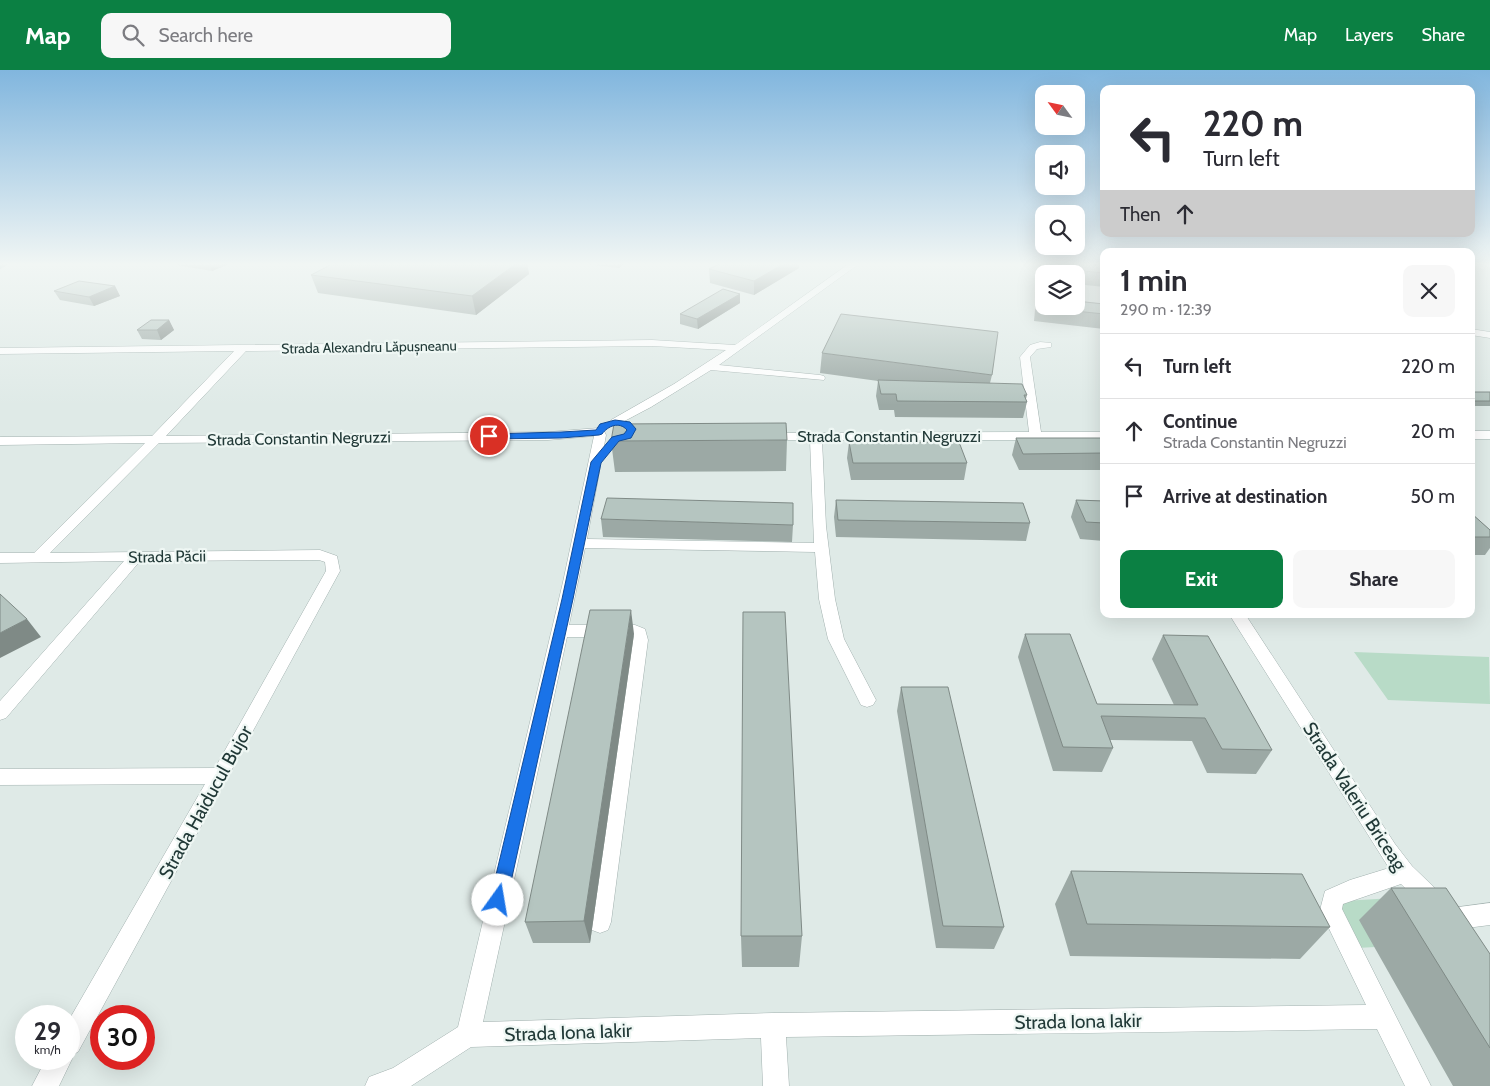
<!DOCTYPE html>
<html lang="en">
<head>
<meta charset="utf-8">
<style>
	:root { --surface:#fff; --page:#f7f7f7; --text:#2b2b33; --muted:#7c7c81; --line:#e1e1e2; --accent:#0b8043 }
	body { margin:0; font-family:Cabin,sans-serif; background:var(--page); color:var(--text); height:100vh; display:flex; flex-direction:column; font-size:19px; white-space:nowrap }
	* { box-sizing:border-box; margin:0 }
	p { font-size:16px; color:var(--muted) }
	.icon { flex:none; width:28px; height:28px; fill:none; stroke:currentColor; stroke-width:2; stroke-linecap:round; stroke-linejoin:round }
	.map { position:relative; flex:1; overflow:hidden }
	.details { position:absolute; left:1100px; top:178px; width:375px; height:370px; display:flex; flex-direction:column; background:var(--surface); border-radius:10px; box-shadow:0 5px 20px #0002 }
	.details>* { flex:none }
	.banner { position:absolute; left:1100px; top:15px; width:375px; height:152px; border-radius:10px; box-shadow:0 5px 20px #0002; background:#fff; color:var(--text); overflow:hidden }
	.needle { width:32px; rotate:303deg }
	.fabs { position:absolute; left:1035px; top:15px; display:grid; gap:10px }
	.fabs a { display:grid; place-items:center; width:50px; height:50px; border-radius:10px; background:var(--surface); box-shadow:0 5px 20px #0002; font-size:25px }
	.speed { position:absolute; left:15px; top:935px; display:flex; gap:10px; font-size:25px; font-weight:700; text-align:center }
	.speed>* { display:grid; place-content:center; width:65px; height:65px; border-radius:50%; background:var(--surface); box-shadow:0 5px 20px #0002; line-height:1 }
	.speed small { font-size:12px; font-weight:400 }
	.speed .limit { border:8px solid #d22; background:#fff; color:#111 }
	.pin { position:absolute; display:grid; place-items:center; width:42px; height:42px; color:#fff; margin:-21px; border:2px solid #fff; border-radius:50%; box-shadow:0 1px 5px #0007 }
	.me { position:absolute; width:55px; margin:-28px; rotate:13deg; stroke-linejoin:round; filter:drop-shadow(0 0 4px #0008) }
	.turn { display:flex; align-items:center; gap:18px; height:105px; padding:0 20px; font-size:22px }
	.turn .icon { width:65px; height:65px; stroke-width:2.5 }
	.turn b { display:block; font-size:35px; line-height:42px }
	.then { display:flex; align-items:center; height:48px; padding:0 20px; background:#0003; gap:10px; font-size:19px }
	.round { display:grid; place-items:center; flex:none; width:52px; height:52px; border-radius:10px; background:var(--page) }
	.headline { display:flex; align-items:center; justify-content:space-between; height:85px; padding:0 20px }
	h1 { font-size:30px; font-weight:700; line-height:38px }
	.button { display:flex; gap:10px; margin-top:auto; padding:10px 20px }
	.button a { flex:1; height:58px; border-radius:10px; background:var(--accent); color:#fff; font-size:20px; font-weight:700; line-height:58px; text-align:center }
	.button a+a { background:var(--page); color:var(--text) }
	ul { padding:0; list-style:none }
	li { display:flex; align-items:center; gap:15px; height:65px; padding:0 20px; border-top:1px solid var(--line) }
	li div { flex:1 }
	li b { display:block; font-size:19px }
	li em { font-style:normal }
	header { display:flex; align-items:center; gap:30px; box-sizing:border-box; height:70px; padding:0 25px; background:var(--accent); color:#fff }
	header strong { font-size:24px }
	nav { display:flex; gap:28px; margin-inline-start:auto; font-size:18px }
	.search { width:350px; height:45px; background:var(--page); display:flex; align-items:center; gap:12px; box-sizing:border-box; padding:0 18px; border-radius:10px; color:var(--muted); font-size:19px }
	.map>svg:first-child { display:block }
	.green { fill:#b8dbc7 }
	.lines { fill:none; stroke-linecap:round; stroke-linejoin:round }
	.minor-casing { stroke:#a2b1af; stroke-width:1 }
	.major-casing { stroke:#bcc4c3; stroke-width:1 }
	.minor { fill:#fff; fill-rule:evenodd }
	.major { fill:#659e98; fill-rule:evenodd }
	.wall { fill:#9ca9a5 }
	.shaded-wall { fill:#7f8a86 }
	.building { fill:#b5c5c0; stroke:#7f8a86 }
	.route { fill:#1a73e8; stroke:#114b97 }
	.labels { text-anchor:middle; stroke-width:4.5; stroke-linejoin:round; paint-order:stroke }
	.far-street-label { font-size:14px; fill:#213937; stroke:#eff7f4 }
	.street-label { font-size:16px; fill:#213937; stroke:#eff7f4 }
	.near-street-label { font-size:19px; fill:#213937; stroke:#eff7f4 }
</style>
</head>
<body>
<header>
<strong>Map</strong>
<div class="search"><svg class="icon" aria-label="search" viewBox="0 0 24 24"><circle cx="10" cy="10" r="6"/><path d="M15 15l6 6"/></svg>Search here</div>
<nav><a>Map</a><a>Layers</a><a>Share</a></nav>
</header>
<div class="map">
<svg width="1490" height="1016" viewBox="0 0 1490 1016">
	<rect width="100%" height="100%" fill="#dfeae7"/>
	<!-- green -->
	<path class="green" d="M 1354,582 L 1489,587 L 1490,634 L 1388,630 Z
		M 1393,828 L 1360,850 L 1375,877 L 1357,878 L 1340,838 L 1344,831 Z"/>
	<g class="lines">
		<defs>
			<path id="minor" d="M 850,193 L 860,193 L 719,295 L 820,305 L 824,306 L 825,308 L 824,310 L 711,300 L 651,337 L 615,356 L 609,352 L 611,350 L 674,314 L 726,280 L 652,276 L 246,281 L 166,366 L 548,362 L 599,358 L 603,359 L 606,365 L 587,469 L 814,473 L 810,370 L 768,370 L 764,369 L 762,366 L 764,363 L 1029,362 L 1020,287 L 1030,275 L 1040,272 L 1051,273 L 1051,277 L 1037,279 L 1030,287 L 1041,362 L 1104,362 L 1104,370 L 822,370 L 826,456 L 835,529 L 844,569 L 876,630 L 873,635 L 867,637 L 861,635 L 828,569 L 819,529 L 815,482 L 585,478 L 569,555 L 635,555 L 645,559 L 648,570 L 611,852 L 608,860 L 600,863 L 592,860 L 589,852 L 631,567 L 567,567 L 483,952 L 773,943 L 1366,935 L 1320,840 L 1325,821 L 1350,810 L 1389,798 L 1229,544 L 1245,544 L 1395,774 L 1412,796 L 1441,824 L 1444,831 L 1441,838 L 1433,841 L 1425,838 L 1401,814 L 1343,834 L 1342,839 L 1431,1016 L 1405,1016 L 1377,959 L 786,967 L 789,1016 L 763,1016 L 761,968 L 471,977 L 411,1016 L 365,1016 L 369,1007 L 393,998 L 458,957 L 563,512 L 594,366 L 548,370 L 159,373 L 50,483 L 320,480 L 337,486 L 340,501 L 78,982 L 71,985 L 72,989 L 59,1016 L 32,1016 L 46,989 L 69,989 L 69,950 L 205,714 L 0,715 L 0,699 L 215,698 L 326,501 L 325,492 L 319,490 L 140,491 L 6,648 L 0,650 L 0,631 L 124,491 L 0,493 L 0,483 L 34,483 L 145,373 L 0,375 L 0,367 L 152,366 L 234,281 L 0,284 L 0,278 L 652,270 L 735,275 Z
				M 1471,259 L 1490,262 L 1490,268 L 1471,265 Z
				M 1471,361 L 1490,361 L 1490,369 L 1471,369 Z
				M 1490,833 L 1490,855 L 1451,860 L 1443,857 L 1440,849 L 1443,841 L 1451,838 Z"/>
			<path id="major" d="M 0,193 L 11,193 L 0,199 Z"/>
		</defs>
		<!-- minor casing -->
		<use href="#minor" class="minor-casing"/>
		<!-- major casing -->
		<use href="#major" class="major-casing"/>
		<!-- minor -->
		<use href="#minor" class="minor"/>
		<!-- major -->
		<use href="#major" class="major"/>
	</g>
	<!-- wall -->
	<path class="wall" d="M 168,193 L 229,193 L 229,194 L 212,201 L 169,194 Z
		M 334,193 L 527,193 L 529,204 L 476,245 L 318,223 L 311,205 Z
		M 573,193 L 625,193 L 619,198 Z
		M 721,193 L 799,193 L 799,198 L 754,225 L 710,213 L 709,199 Z
		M 1039,193 L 1104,193 L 1104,217 L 1076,214 L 1076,204 L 1044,204 L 1044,211 L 1038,210 L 1038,200 Z
		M 115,216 L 120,226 L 94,236 L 60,230 L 54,221 Z
		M 740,224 L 740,233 L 698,259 L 680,254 L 680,244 Z
		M 1038,226 L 1104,234 L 1104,259 L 1034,251 L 1035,240 Z
		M 169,250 L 174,260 L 161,270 L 142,269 L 137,260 Z
		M 822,283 L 992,305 L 990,313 L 1027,325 L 1026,329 L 1027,332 L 1023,348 L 895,347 L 894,340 L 879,340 L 876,326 L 878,311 L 820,303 Z
		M 1471,322 L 1490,322 L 1490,336 L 1471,336 Z
		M 1016,368 L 1104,368 L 1104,400 L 1019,400 L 1012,385 Z
		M 787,370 L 786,401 L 615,402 L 611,371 Z
		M 849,372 L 967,393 L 964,410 L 851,410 L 847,388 Z
		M 836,430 L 1030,453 L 1026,471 L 836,467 L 834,447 Z
		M 1076,430 L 1104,431 L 1104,471 L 1080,469 L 1071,447 Z
		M 1471,443 L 1490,460 L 1490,478 L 1485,485 L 1471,485 Z
		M 601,449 L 793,455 L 792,472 L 603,467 Z
		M 634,564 L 590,873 L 533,873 L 525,852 Z
		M 1025,564 L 1097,634 L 1174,635 L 1152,589 L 1163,565 L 1272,680 L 1256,704 L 1207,703 L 1192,671 L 1110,670 L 1113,678 L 1102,702 L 1053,701 L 1018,587 Z
		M 901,617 L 1004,857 L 994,879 L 936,878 L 897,641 Z
		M 1071,801 L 1330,857 L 1300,889 L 1070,886 L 1055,834 Z
		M 1391,818 L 1490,884 L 1490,1016 L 1453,1016 L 1359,850 Z
		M 741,866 L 802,866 L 799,897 L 742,897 Z"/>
	<!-- shaded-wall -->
	<path class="shaded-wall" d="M 209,193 L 229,193 L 229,194 L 212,201 Z
		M 517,193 L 527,193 L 529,204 L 476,245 L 472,226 Z
		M 618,193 L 625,193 L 619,198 Z
		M 785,193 L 799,193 L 799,198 L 754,225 L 754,211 Z
		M 115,216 L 120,226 L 94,236 L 89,227 Z
		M 740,224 L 740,233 L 698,259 L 697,249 Z
		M 169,250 L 174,260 L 161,270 L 157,260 Z
		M 631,540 L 634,564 L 590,873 L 584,851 Z
		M 27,549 L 41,567 L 0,588 L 0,563 Z"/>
	<!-- building -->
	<path class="building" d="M 334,193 L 517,193 L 472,226 L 311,205 Z
		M 721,193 L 785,193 L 754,211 L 709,199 Z
		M 1041,193 L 1104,193 L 1104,203 L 1041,197 Z
		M 79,211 L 115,216 L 89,227 L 54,221 Z
		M 723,219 L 740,224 L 697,249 L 680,244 Z
		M 1038,226 L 1044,227 L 1044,236 L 1076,236 L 1076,231 L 1104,234 L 1104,244 L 1037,237 Z
		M 841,244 L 998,262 L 992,305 L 822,283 Z
		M 151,250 L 169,250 L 157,260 L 137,260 Z
		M 878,310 L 1022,314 L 1027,325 L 1024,325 L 1027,332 L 897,331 L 896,324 L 881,324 Z
		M 1471,322 L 1490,322 L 1490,331 L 1472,331 L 1471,330 Z
		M 786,353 L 787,370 L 611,371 L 614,354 Z
		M 1016,368 L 1104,368 L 1104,383 L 1023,384 Z
		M 849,372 L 959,372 L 967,393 L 853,393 Z
		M 607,428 L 793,433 L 793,455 L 601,449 Z
		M 836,430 L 1023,433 L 1030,453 L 838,450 Z
		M 1076,430 L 1104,431 L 1104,453 L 1086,452 Z
		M 1471,443 L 1490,460 L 1490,467 L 1471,467 Z
		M 0,524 L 27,549 L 0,563 Z
		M 590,540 L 631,540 L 584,851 L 525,852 Z
		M 743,542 L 785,542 L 802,866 L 741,866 Z
		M 1025,564 L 1070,564 L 1097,634 L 1198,635 L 1163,565 L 1208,566 L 1272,680 L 1222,679 L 1205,648 L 1101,646 L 1113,678 L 1063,677 Z
		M 901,617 L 948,617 L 1004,857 L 943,856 Z
		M 1071,801 L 1302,804 L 1330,857 L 1087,854 Z
		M 1391,818 L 1446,818 L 1490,884 L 1490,978 Z"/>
	<!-- sky -->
	<linearGradient id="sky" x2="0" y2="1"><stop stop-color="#81b6de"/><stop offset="0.58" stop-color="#f1f6f4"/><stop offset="1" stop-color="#f1f6f4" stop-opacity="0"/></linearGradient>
	<rect width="1490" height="335" fill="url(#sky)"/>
	<!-- route -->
	<path class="route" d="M 615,350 L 630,352 L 636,359 L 631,368 L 619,371 L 601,393 L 573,529 L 507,830 L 504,836 L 498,838 L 493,836 L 490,830 L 562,529 L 591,392 L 612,367 L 624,364 L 627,360 C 619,351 608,356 602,364 L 599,365 L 561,368 L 489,369 L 484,366 L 489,364 L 561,362 L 596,360 L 600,354 Z"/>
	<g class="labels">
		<!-- far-street labels -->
		<g class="far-street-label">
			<text transform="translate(369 277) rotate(-1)" y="5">Strada Alexandru Lăpușneanu</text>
		</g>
		<!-- street labels -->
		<g class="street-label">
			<text x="889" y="372">Strada Constantin Negruzzi</text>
			<text transform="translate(299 368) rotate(-1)" y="6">Strada Constantin Negruzzi</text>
			<text transform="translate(167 486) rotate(-1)" y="6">Strada Păcii</text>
		</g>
		<!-- near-street labels -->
		<g class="near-street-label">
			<text transform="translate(1355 726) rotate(57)" y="7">Strada Valeriu Briceag</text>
			<text transform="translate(205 732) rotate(-61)" y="7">Strada Haiducul Bujor</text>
			<text transform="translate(1078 951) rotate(-1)" y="7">Strada Iona Iakir</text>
			<text transform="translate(568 962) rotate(-2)" y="7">Strada Iona Iakir</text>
		</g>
	</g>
</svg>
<div class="fabs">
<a><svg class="needle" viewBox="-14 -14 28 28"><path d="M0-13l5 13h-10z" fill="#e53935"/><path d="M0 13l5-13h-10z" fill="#7c7c81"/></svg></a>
<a><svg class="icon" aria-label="sound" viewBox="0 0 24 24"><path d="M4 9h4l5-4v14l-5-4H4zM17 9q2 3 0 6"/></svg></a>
<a><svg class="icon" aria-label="search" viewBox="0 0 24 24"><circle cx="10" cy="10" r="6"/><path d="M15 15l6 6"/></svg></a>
<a><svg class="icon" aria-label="layers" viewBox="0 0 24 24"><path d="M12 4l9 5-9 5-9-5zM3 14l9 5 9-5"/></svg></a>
</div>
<div class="speed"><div>29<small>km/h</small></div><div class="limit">30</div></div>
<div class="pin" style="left:489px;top:366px;background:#d93025"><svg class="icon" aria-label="arrive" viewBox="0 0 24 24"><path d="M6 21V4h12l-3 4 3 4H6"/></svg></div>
<svg class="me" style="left:498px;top:830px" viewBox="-20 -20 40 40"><circle r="19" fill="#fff"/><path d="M0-13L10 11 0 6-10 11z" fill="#1a73e8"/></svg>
<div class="banner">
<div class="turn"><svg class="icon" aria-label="left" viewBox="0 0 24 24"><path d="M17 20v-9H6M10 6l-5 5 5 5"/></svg><div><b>220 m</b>Turn left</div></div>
<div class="then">Then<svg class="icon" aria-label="ahead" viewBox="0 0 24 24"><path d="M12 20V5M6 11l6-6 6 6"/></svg></div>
</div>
<section class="details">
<div class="headline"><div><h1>1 min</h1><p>290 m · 12:39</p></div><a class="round"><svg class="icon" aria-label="close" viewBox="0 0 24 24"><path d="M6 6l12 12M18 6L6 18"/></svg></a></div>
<ul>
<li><svg class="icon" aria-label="left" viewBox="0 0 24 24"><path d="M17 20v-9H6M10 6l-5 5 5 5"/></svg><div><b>Turn left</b></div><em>220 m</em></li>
<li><svg class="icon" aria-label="ahead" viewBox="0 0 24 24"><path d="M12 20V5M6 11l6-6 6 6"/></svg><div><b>Continue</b><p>Strada Constantin Negruzzi</p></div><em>20 m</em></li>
<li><svg class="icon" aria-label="arrive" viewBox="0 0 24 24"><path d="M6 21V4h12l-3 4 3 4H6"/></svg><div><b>Arrive at destination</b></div><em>50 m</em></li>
</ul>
<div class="button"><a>Exit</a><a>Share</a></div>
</section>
</div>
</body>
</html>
